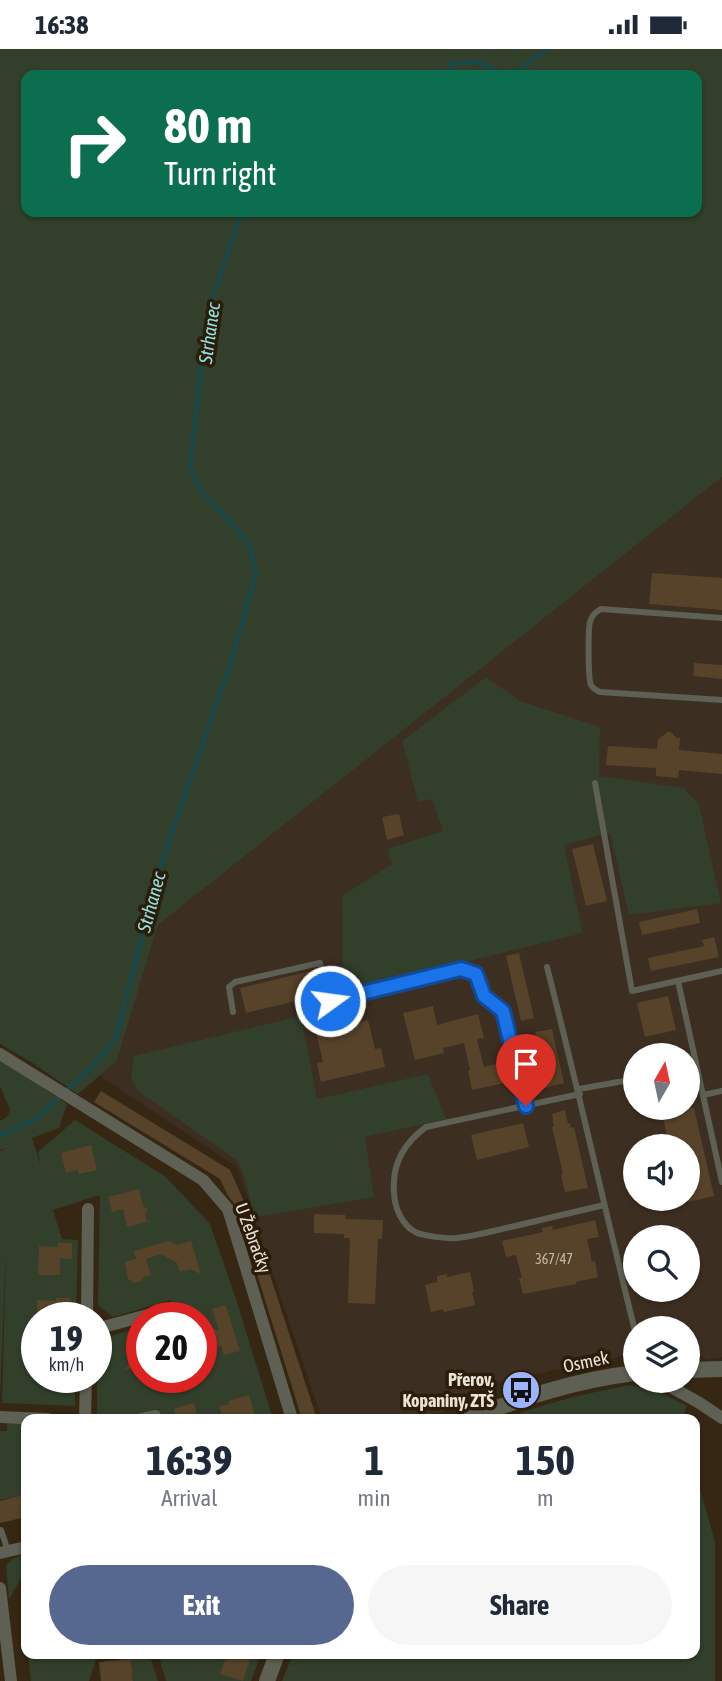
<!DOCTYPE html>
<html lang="en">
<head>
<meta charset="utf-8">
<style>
	:root { --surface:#fff; --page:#f6f6f7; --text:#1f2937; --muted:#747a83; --accent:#576890 }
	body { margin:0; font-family:"Asap Condensed",sans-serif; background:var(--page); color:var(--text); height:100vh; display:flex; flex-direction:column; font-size:26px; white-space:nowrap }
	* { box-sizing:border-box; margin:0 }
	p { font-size:23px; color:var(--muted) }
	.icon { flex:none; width:38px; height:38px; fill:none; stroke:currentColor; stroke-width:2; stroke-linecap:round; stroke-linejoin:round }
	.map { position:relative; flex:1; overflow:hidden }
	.details { position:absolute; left:21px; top:1365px; width:679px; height:245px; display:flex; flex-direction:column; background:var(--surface); border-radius:14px; box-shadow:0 2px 5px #0004 }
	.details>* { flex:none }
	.banner { position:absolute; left:21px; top:21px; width:681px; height:147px; border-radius:14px; box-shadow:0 2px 5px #0004; background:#0b6e4f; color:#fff; overflow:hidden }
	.needle { width:46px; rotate:9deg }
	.fabs { position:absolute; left:623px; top:994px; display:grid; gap:14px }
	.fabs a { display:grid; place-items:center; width:77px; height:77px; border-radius:50%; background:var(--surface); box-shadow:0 2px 5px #0004; font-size:35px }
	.speed { position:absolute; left:21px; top:1253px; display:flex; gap:14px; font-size:35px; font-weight:700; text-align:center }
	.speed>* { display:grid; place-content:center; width:91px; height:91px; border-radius:50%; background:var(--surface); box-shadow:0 2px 5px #0004; line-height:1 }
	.speed small { font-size:18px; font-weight:400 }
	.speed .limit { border:10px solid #d22; background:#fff; color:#111 }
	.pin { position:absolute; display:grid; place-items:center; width:60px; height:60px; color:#fff; margin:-72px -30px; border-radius:50% 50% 50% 0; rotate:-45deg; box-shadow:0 0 7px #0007 }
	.pin .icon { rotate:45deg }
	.me { position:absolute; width:77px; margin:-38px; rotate:76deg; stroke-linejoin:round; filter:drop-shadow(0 0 5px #0008) }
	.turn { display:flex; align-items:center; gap:24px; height:147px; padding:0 28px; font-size:32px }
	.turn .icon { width:91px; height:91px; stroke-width:2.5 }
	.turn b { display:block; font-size:49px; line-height:60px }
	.eta { display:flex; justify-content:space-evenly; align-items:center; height:119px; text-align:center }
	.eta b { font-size:42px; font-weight:700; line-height:49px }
	.action { display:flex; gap:14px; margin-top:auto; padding:14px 28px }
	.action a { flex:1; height:80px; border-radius:42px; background:var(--accent); color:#fff; font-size:28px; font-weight:700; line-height:80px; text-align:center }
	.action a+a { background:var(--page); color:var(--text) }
	.status { display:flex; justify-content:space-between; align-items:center; height:49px; padding:0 35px; background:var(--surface); direction:ltr }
	.status svg { height:19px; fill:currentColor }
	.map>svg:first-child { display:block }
	.education { fill:#3d2e22; fill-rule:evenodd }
	.green { fill:#313f2b; fill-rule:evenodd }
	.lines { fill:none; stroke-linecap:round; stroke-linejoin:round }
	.stream { stroke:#1a4747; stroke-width:4.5 }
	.building { fill:#574329 }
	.service { stroke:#5d6053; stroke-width:6 }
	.minor { stroke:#5d6053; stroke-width:12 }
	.tertiary { stroke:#5d6053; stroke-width:16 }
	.route-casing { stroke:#114b97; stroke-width:18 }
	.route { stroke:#1a73e8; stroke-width:12 }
	.labels { text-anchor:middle; stroke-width:7; stroke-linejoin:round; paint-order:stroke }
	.number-label { font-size:14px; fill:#c7bbac }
	.street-label { font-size:18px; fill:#ece3d7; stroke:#2b1d0a }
	.poi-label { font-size:18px; font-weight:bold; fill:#ece3d7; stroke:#2b1d0a; text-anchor:end }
	.water-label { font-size:19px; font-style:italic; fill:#91e1e2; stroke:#2b1d0a }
</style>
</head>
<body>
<div class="status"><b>16:38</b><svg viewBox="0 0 49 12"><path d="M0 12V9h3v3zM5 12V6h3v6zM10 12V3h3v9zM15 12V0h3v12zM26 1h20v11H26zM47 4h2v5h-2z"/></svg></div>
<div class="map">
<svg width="722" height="1632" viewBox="0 0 722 1632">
	<rect width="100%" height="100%" fill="#352713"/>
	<!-- education -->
	<path class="education" d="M 722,428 L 722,1308 L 707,1311 L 688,1297 L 688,1279 L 635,1279 L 635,1304 L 475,1338 L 465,1347 L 463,1354 L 425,1370 L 322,1370 L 237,1118 L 106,1031 L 100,1026 L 117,1012 L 158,876 ZM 635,1006 L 688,1006 L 688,1059 L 635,1059 ZM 635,1097 L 688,1097 L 688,1150 L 635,1150 ZM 635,1188 L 688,1188 L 688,1241 L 635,1241 Z"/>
	<!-- green -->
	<path class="green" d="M 0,0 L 722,0 L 722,428 L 158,876 L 117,1012 L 78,1045 L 31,1013 L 0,995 ZM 26,26 L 696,26 L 696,163 L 26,163 Z
		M 486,628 L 520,652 L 600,678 L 599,727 L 684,739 L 699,756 L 721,854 L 629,866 L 610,784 L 564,796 L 583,884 L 343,943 L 342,847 L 392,815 L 387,800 L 443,782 L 432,750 L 418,753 L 402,692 Z
		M 301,967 L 317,1050 L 428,1025 L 446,1070 L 365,1088 L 374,1148 L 258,1168 L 256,1164 L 253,1165 L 246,1134 L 238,1112 L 138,1042 L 131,1029 L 134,1007 Z
		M 0,1010 L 67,1055 L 59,1079 L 32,1089 L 41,1117 L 38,1103 L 75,1071 L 166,1128 L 210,1175 L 236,1250 L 273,1370 L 160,1370 L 158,1362 L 126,1370 L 97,1370 L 97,1291 L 142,1278 L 142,1328 L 201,1328 L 201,1269 L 173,1269 L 176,1267 L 170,1251 L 113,1268 L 98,1256 L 100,1146 L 53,1161 L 62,1190 L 78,1191 L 76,1269 L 37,1269 L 37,1328 L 75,1328 L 75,1357 L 2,1354 L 6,1201 L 0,1350 L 0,1102 L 7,1099 L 0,1101 L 0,1072 L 7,1068 L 10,1061 L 0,1037 Z
		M 630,1336 L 657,1342 L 687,1357 L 682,1370 L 505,1370 C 545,1354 587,1344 630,1336 Z
		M 7,1373 L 26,1374 L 26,1445 L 0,1451 L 0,1382 L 7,1382 Z
		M 695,1422 L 715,1493 L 715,1632 L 282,1632 L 293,1605 L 695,1605 Z
		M 26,1505 L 26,1520 L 9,1551 L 6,1517 L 12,1510 Z
		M 28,1605 L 149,1605 L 158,1632 L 133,1632 L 131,1610 L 121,1611 L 120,1607 L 96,1610 L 89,1632 L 31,1632 Z
		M 158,1605 L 261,1605 L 251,1632 L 166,1632 Z"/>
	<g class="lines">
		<!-- stream -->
		<path class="stream" d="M 445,26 L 451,15 L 478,13 L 506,26
			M 513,26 L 546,0
			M 0,1087 L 37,1069 L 97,1013 L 116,988 L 161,815 L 233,607 L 256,523 L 248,493 L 197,437 L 190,417 L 202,313 L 214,244 L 242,163"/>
	</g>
	<!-- building -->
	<path class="building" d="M 652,524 L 722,529 L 722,561 L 649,555 Z
		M 694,614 L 722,616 L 722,630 L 693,627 Z
		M 667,683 L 671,683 L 676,689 L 680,689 L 679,701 L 722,705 L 722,725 L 679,721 L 678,729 L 656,727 L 656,719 L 606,716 L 608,697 L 657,700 L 658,691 Z
		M 399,765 L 404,786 L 387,791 L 382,768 Z
		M 593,795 L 607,852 L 586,857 L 572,800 Z
		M 697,860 L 700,874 L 642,886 L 639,873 Z
		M 714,888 L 719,908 L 651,922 L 648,909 L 704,897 L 702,891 Z
		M 519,904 L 534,969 L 521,972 L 506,907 Z
		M 311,922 L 317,947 L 246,964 L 240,939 Z
		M 668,947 L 676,981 L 645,988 L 637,954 Z
		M 433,957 L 437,976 L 478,965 L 484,989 L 477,990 L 484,1018 L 509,1012 L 513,1032 L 472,1041 L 468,1022 L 470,1021 L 464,994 L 443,999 L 444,1004 L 415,1011 L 403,964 Z
		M 368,971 L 375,1000 L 381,999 L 385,1018 L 321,1033 L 317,1014 L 323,1013 L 316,983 Z
		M 552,980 L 564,1034 L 544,1039 L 541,1024 L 544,1023 L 535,983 Z
		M 101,1042 L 230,1121 L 251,1168 L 317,1370 L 302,1370 L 236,1157 L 227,1145 L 220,1130 L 94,1053 Z
		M 661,1059 L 694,1059 L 714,1147 L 688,1153 L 688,1097 L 669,1097 Z
		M 565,1061 L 568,1075 L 570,1074 L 571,1079 L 574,1078 L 588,1139 L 565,1143 L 561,1126 L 563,1125 L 552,1078 L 554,1077 L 552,1065 Z
		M 523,1074 L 529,1098 L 477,1111 L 471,1086 Z
		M 91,1096 L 97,1121 L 79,1125 L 78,1121 L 66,1124 L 61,1104 Z
		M 139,1140 L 143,1157 L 148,1160 L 145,1166 L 147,1173 L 127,1178 L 123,1160 L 112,1163 L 108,1148 Z
		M 314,1165 L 345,1166 L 346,1170 L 383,1171 L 382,1190 L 378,1190 L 375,1255 L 348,1254 L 350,1189 L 344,1189 L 344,1185 L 314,1184 Z
		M 595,1171 L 599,1188 L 587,1190 L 592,1213 L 595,1212 L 598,1228 L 576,1233 L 576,1235 L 523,1245 L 519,1229 L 522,1229 L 516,1206 L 506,1208 L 502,1192 L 543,1183 L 542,1179 L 552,1177 L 553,1181 Z
		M 679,1177 L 681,1188 L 649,1188 L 649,1184 Z
		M 169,1192 L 177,1196 L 191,1192 L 201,1225 L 190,1220 L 180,1223 L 177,1214 L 161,1205 L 146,1210 L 151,1226 L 143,1228 L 142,1232 L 134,1234 L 128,1230 L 125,1213 L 136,1210 L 134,1202 Z
		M 58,1194 L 72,1194 L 72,1210 L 60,1209 L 60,1226 L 38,1226 L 39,1197 L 57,1198 Z
		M 470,1223 L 474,1243 L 472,1243 L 475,1256 L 444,1263 L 443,1260 L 431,1263 L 425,1236 L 437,1233 L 437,1227 L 447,1225 L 447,1228 Z
		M 56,1249 L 71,1249 L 70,1263 L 59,1262 L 59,1269 L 37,1269 L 37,1251 L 56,1252 Z
		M 226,1256 L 240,1302 L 224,1306 L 221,1297 L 213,1299 L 207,1296 L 201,1298 L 201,1279 L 205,1275 L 219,1282 L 212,1260 Z
		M 142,1296 L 142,1316 L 125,1321 L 131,1309 L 129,1300 Z
		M 249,1346 L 256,1370 L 246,1370 L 245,1367 L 235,1370 L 223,1370 L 219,1357 L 229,1355 L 228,1352 Z
		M 194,1354 L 198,1370 L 177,1370 L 174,1360 Z
		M 26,1445 L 26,1468 L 0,1474 L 0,1452 Z
		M 227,1605 L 232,1605 L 250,1611 L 243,1632 L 220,1625 Z
		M 131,1610 L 133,1632 L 101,1632 L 99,1613 Z"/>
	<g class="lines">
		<!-- service -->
		<path class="service" d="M 722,569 L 601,560 C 595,563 592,566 590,573 C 588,580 588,631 591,636 C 593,640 596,641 600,643 L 722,651
			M 595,734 L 632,942 L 722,922
			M 547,918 C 578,1039 605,1161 635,1282
			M 678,932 L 722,1133
			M 233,963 L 229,938 L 235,933 L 320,914 L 329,952 L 461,920 L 476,925 L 484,947 L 503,962 L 525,1057
			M 579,1040 L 635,1030
			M 580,1045 L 426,1078 C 404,1094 392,1114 394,1142 C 394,1157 401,1175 415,1183 C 423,1187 448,1190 457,1189 C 477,1187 496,1181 515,1177 C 545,1170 575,1163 604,1156
			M 703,1046 L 722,1042
			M 1,1481 L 8,1502"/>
		<!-- minor -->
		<path class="minor" d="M 0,1005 L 203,1131 L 228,1160 L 292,1370
			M 87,1269 L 88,1160
			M 96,1280 L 166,1261
			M 660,1332 L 698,1353 L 722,1369
			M 0,1368 L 48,1370
			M 85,1370 L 86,1328
			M 141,1370 L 155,1367
			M 0,1504 L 26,1498
			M 0,1539 L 11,1632"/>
		<!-- tertiary -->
		<path class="tertiary" d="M 688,1321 L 722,1320
			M 467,1370 C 522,1349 576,1331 635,1324
			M 267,1632 L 277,1605"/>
	</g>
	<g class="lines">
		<defs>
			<path id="route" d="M 330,952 L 461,920 L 476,925 L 484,947 L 503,962 L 526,1057"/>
		</defs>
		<!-- route casing -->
		<use href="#route" class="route-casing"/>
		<!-- route -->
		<use href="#route" class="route"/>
	</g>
	<!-- icons -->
	<defs>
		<symbol id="bus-disc" viewBox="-11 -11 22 22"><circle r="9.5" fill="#9bb4fd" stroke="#2b1d0a"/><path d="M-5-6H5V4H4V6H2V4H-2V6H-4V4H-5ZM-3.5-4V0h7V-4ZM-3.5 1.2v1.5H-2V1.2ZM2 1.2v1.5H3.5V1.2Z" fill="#111"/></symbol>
	</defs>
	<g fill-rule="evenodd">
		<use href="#bus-disc" x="499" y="1319" width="44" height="44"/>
	</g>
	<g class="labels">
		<!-- number labels -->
		<g class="number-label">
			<text x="554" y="1215">367/47</text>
		</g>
		<!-- street labels -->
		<g class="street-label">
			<text transform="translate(253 1189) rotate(70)" y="6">U Žebračky</text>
			<text transform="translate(586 1313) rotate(-12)" y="6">Osmek</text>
		</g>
		<!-- poi labels -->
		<g class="poi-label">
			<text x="494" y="1337">Přerov,<tspan x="494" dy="21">Kopaniny, ZTŠ</tspan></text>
		</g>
		<!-- water labels -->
		<g class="water-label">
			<text transform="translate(209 284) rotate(-82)" y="7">Strhanec</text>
			<text transform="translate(151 853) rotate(-75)" y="7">Strhanec</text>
		</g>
	</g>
</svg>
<div class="fabs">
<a><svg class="needle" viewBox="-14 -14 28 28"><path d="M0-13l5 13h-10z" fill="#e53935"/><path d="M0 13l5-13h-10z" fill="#747a83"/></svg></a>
<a><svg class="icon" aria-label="sound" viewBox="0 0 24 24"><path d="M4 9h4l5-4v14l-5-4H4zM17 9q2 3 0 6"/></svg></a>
<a><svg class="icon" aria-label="search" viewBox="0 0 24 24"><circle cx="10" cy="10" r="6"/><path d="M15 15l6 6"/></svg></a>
<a><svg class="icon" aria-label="layers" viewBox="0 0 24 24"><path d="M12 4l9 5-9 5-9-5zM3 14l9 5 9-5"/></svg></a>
</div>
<div class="speed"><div>19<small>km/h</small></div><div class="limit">20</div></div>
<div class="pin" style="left:526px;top:1057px;background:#d93025"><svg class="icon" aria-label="arrive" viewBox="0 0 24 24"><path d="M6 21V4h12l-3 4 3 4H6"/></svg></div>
<svg class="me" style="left:330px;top:952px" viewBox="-20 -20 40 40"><circle r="17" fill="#1a73e8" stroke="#fff" stroke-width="3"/><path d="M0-11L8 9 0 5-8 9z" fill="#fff"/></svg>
<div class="banner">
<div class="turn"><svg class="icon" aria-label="right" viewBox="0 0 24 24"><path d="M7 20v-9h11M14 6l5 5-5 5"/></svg><div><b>80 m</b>Turn right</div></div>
</div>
<section class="details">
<div class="eta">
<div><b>16:39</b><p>Arrival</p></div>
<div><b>1</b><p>min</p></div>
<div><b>150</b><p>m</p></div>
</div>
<div class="action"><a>Exit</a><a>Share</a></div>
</section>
</div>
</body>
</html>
